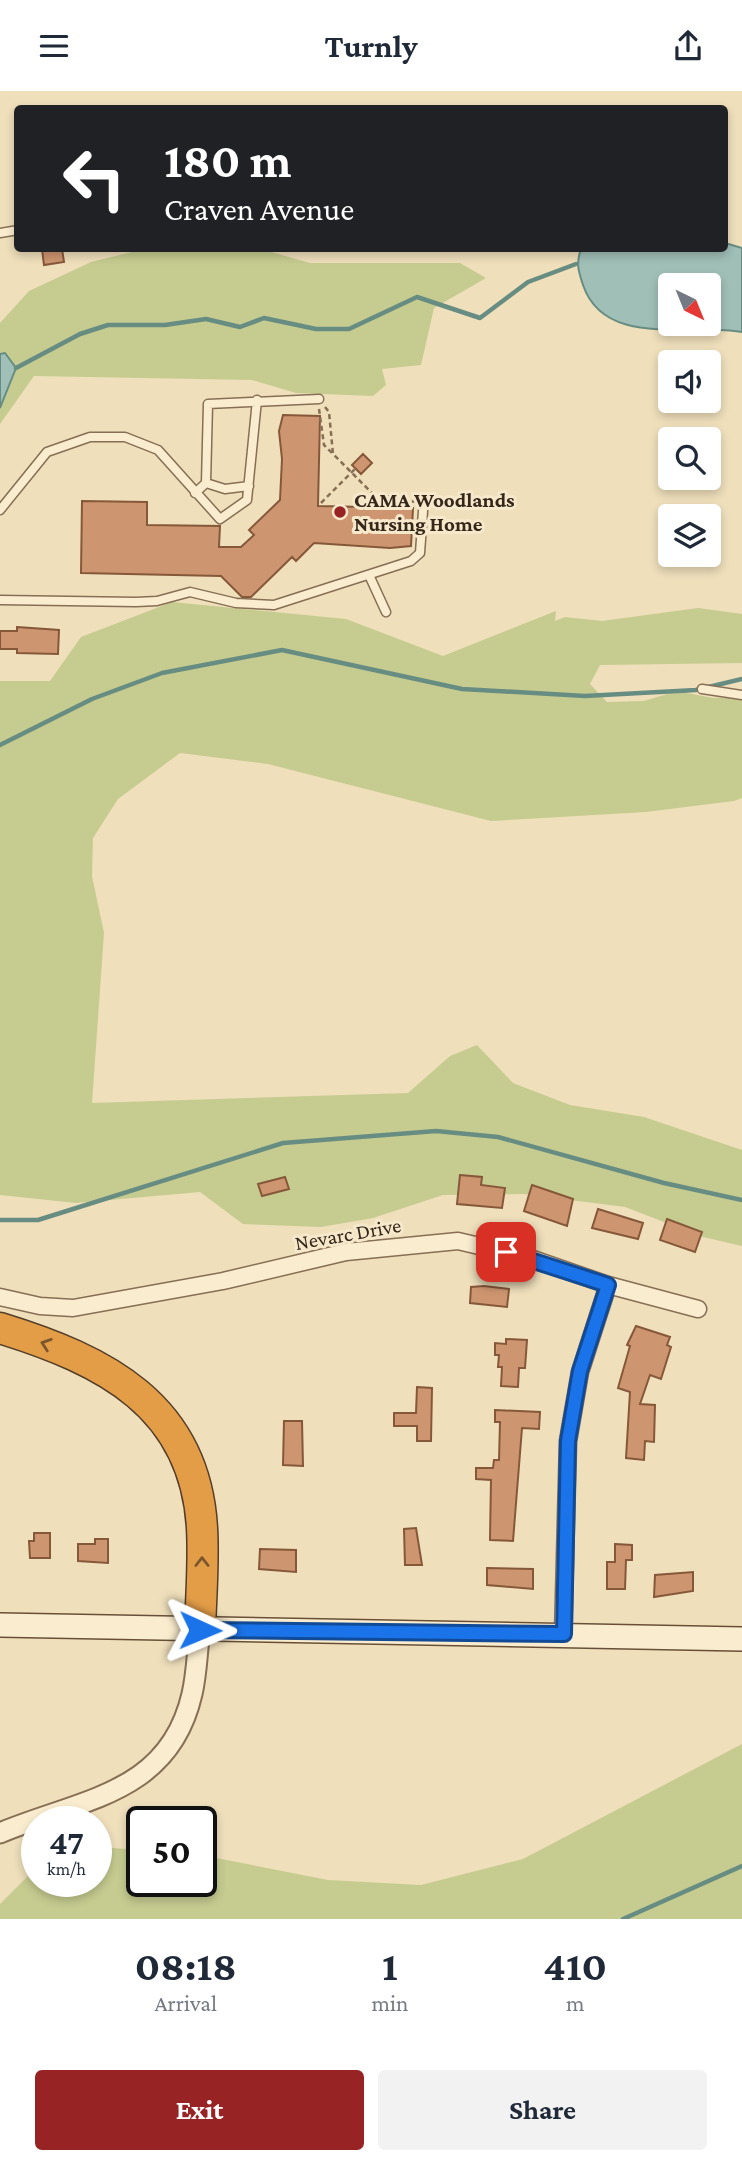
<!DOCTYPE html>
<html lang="en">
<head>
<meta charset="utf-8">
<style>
	:root { --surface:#fff; --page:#f2f2f3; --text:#1f2937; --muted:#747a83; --accent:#972325 }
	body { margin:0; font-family:"Crimson Pro",serif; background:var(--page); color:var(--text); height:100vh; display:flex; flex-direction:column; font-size:26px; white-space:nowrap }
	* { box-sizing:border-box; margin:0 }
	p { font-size:23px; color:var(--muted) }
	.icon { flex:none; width:38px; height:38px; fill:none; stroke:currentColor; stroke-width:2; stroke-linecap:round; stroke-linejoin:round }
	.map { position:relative; height:1828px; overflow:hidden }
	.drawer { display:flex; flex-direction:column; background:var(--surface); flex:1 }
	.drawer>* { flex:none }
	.top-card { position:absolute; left:14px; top:14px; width:714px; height:147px; border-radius:7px; box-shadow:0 4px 10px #0003; background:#202124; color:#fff; overflow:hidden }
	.needle { width:46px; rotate:137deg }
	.controls { position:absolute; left:658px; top:182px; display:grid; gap:14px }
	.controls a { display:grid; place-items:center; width:63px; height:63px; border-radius:7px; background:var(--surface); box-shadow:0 4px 10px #0003; font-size:35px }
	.speed { position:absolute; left:21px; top:1715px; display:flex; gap:14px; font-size:35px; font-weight:700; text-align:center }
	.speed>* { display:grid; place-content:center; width:91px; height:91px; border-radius:50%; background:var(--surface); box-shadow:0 4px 10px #0003; line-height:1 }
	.speed small { font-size:18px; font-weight:400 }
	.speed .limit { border:4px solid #111; border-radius:10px; background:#fff; color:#111 }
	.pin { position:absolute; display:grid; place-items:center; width:60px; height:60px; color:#fff; margin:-30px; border-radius:14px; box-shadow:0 4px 10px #0006 }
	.me { position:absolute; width:77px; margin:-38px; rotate:91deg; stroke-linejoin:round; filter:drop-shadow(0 0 5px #0008) }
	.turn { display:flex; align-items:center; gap:24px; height:147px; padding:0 35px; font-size:32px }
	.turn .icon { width:91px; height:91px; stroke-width:2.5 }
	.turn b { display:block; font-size:49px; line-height:60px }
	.eta { display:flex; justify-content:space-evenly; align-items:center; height:119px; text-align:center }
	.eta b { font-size:42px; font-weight:700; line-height:49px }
	.action { display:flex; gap:14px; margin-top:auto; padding:14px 35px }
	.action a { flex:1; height:80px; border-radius:7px; background:var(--accent); color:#fff; font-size:28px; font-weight:700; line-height:80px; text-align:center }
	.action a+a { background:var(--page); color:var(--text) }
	header { display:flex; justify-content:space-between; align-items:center; height:91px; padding:0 35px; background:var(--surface); font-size:32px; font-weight:700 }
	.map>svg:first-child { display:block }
	.green { fill:#c6cc90 }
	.water { fill:#a0bfb6; stroke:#678d83; stroke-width:2; fill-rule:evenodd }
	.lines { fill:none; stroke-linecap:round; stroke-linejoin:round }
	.stream { stroke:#678d83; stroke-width:4.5 }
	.building { fill:#ce9670; stroke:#86583a; stroke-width:2 }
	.service-casing { stroke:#866f55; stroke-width:11 }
	.minor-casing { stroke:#866f55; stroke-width:19 }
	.tertiary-casing { stroke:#866f55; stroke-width:23 }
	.secondary-casing { stroke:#685038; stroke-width:26 }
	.motorway-casing { stroke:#533d2a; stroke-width:33 }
	.path { stroke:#866f55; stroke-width:2.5; stroke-dasharray:5 3.5; stroke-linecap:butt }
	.service { stroke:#faecce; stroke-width:8 }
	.minor { stroke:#faecce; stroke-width:16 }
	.tertiary { stroke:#faecce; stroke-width:19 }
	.secondary { stroke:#faecce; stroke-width:23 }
	.motorway { stroke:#e39d47; stroke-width:30 }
	.oneway { stroke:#7b562c }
	.route-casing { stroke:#114b97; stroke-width:18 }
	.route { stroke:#1a73e8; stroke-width:12 }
	.poi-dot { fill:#972325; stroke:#f6e9cb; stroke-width:2.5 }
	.labels { text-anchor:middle; stroke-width:6; stroke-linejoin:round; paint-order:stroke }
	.poi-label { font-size:21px; font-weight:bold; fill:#35271a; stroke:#f6e9cb; text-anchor:start }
	.street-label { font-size:21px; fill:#35271a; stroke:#f6e9cb }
</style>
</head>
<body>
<header><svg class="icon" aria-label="menu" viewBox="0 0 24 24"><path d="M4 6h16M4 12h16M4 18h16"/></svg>Turnly<svg class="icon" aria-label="share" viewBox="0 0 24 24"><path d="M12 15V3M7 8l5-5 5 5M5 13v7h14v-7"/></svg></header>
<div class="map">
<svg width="742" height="1828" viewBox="0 0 742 1828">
	<rect width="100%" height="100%" fill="#efdfbb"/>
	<!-- green -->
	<path class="green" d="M 144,158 L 261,158 L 310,172 L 460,172 L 486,187 L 434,217 L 421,274 L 382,278 L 386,294 L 373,305 L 296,302 L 252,289 L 34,285 L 0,333 L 0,232 L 29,200 L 91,171 Z
		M 172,511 L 346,528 L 443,565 L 556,520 L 555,530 L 565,526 L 602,530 L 698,517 L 742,523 L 742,572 L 600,574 L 590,593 L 607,611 L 644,610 L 677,600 L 713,607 L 742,606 L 742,707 L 734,710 L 646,721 L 491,730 L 268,673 L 180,662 L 118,708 L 93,747 L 92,785 L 104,842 L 92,1012 L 408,1002 L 450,965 L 477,954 L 513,992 L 570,1014 L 644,1026 L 742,1059 L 742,1155 L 703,1146 L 625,1116 L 523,1103 L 443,1104 L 373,1127 L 321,1136 L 243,1133 L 200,1101 L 76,1112 L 0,1104 L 0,590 L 50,590 L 81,546 Z
		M 742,1653 L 742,1828 L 0,1828 L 0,1813 L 37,1776 L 37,1790 L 96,1790 L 96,1756 L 142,1759 L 142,1790 L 201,1790 L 201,1764 L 328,1789 L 421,1794 L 523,1768 Z"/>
	<!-- water -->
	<path class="water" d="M 725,152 L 742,157 L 742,241 C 690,231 605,258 583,194 C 578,179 576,172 581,158 L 724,158 ZM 670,194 L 709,194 L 709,233 L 670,233 Z
		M 5,262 L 16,277 L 0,317 L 0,263 Z"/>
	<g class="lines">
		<!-- stream -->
		<path class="stream" d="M 16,277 L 80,243 L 108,234 L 165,234 L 206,228 L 240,236 L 264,227 L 316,238 L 349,238 L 417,206 L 480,227 L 528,191 L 576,173
			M 0,654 L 92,608 L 162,582 L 282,559 L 462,598 L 585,605 L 696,599 L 742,588
			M 0,1129 L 38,1129 L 283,1052 L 436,1040 L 498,1046 L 664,1092 L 742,1109
			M 623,1828 L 742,1775"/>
	</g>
	<!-- building -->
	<path class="building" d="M 42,158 L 62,158 L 64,171 L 44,174 Z
		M 283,324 L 320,325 L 318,415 L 413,417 L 411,455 L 390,457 L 314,452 L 296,470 L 292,466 L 251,506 L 242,506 L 221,485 L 81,482 L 82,410 L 147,411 L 147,434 L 220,435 L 219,456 L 241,456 L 254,444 L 249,439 L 280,409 L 282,368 L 279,340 Z
		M 363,363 L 372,372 L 361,383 L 352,374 Z
		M 17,536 L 59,539 L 58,563 L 17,562 L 17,558 L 0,558 L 0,540 L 17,540 Z
		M 460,1084 L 482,1086 L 481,1094 L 505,1097 L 502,1117 L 457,1113 Z
		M 285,1086 L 289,1098 L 262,1105 L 258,1093 Z
		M 532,1094 L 573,1108 L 567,1135 L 524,1120 Z
		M 598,1118 L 643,1132 L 638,1148 L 592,1137 Z
		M 667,1128 L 702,1141 L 695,1161 L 660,1149 Z
		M 484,1195 L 509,1198 L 507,1216 L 470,1212 L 471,1196 Z
		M 636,1235 L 670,1246 L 667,1254 L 671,1256 L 661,1288 L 650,1284 L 640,1313 L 655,1314 L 654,1351 L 645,1350 L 644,1369 L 626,1367 L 630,1301 L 618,1297 L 630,1255 L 627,1254 Z
		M 506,1248 L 527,1249 L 525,1277 L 519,1277 L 518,1296 L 501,1295 L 502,1276 L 498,1276 L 499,1264 L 495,1264 L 495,1252 L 506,1253 Z
		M 417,1296 L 432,1297 L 431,1350 L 417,1350 L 417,1335 L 394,1335 L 394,1322 L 416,1322 Z
		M 495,1319 L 540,1321 L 539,1338 L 522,1337 L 513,1450 L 490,1449 L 491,1389 L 476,1388 L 476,1377 L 493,1377 L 494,1369 L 499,1369 L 500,1331 L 495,1331 Z
		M 284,1330 L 302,1330 L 303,1375 L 283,1374 Z
		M 416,1437 L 422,1474 L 405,1474 L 404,1438 Z
		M 34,1442 L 50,1442 L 50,1467 L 30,1467 L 29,1450 L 34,1450 Z
		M 95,1448 L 108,1448 L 108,1472 L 78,1470 L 78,1453 L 95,1453 Z
		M 615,1453 L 632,1454 L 632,1469 L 626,1469 L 625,1498 L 607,1498 L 607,1471 L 615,1471 Z
		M 260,1458 L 296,1459 L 296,1481 L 259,1478 Z
		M 487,1477 L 533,1478 L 533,1498 L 487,1494 Z
		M 693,1481 L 693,1500 L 654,1506 L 655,1484 Z"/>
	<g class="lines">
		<defs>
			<path id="service" d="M 0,142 L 18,139
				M 206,392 L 225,398 L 249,395
				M 195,402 L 206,392 L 208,313 L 319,308
				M 0,419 L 47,361 L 90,346 L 125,346 L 158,359 L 220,428 L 247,409 L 257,309
				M 369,484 L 386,521
				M 0,509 L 136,511 L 157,510 L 190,501 L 236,512 L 274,514 L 411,470 L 420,462 L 423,420
				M 702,598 L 742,604"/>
			<path id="minor" d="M 0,1206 L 40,1215 L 73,1217 L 223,1190 L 346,1161 L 458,1150 L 530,1167 L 608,1194 L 698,1218
				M 563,1543 L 568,1350 L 580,1281 L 608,1194"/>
			<path id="tertiary" d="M 0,1742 C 80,1708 169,1704 192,1603 C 197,1582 197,1560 200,1539"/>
			<path id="secondary" d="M 0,1534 L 742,1548"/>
			<path id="motorway" d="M 0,1237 C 104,1269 195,1314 202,1437 C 204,1471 201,1505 200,1539"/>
		</defs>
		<!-- service casing -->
		<use href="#service" class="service-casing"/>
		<!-- minor casing -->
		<use href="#minor" class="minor-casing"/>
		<!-- tertiary casing -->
		<use href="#tertiary" class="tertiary-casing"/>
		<!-- secondary casing -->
		<use href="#secondary" class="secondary-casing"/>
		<!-- motorway casing -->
		<use href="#motorway" class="motorway-casing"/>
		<!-- path -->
		<path class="path" d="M 325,316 L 329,321 L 333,363 L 372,402 L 416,411
			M 319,318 L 324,354 L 333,363
			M 374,404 L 385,414 L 413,415
			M 321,412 L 356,377"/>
		<!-- service -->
		<use href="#service" class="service"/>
		<!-- minor -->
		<use href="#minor" class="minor"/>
		<!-- tertiary -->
		<use href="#tertiary" class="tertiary"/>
		<!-- secondary -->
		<use href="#secondary" class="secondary"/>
		<!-- motorway -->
		<use href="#motorway" class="motorway"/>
	</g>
	<!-- one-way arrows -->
	<defs><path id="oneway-chevron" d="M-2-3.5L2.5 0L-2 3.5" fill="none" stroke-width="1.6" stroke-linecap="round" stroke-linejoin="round" transform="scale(1.75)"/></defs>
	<g class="oneway">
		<use href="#oneway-chevron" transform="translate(46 1253) rotate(-161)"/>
		<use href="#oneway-chevron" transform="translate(202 1471) rotate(-90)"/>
	</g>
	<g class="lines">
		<defs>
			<path id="route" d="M 200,1539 L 564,1543 L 568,1350 L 580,1280 L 608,1194 L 506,1161"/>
		</defs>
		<!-- route casing -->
		<use href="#route" class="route-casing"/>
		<!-- route -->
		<use href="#route" class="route"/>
	</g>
	<!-- markers -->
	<circle class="poi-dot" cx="340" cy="421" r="7"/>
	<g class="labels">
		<!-- poi labels -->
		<g class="poi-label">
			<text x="354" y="416">CAMA Woodlands<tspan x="354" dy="24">Nursing Home</tspan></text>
		</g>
		<!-- street labels -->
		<g class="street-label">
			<text transform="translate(348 1143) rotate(-10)" y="7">Nevarc Drive</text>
		</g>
	</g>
</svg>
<div class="controls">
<a><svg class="needle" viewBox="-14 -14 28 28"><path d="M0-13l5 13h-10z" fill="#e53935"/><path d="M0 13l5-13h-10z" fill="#747a83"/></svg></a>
<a><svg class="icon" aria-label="sound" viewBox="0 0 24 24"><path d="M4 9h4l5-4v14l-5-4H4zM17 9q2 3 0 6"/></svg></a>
<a><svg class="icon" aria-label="search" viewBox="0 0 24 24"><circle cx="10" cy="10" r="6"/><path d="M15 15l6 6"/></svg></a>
<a><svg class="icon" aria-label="layers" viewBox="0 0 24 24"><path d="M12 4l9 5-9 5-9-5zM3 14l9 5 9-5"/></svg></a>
</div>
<div class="speed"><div>47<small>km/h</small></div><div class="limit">50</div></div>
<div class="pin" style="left:506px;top:1161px;background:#d93025"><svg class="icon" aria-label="arrive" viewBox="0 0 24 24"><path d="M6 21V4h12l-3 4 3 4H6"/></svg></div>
<svg class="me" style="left:200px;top:1539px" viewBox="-20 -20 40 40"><path d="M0-17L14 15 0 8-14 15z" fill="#1a73e8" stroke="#fff" stroke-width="4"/></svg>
<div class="top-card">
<div class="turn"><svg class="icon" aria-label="left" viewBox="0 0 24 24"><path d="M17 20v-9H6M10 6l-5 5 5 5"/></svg><div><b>180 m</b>Craven Avenue</div></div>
</div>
</div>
<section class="drawer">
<div class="eta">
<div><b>08:18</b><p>Arrival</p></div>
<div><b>1</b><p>min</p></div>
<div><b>410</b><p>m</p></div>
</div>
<div class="action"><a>Exit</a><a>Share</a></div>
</section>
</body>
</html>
